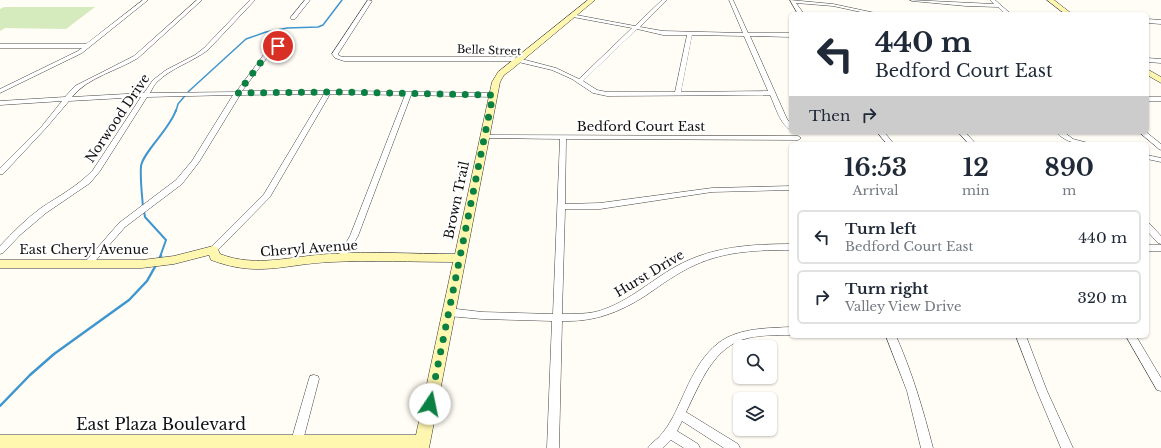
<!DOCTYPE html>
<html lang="en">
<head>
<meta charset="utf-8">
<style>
	:root { --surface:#fff; --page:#f6f6f7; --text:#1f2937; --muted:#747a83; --line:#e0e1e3 }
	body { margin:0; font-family:"Libre Baskerville",serif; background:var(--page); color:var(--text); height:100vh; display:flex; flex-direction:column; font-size:15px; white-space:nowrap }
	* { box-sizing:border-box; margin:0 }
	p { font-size:13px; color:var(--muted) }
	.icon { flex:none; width:22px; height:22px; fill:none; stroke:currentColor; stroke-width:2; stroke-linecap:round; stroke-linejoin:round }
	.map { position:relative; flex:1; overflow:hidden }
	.drawer { position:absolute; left:789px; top:142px; width:360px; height:196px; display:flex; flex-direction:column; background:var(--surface); border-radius:6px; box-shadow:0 1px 3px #0004 }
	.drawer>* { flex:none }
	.top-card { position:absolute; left:789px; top:12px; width:360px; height:122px; border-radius:6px; box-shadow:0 1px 3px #0004; background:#fff; color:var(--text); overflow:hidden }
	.fabs { position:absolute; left:733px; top:340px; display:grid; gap:8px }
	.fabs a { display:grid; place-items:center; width:44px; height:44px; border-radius:6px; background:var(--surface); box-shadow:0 1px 3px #0004; font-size:20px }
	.pin { position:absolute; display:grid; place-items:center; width:34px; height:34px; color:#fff; margin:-17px; border:2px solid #fff; border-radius:50%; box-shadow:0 1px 4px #0007 }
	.me { position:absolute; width:44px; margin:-22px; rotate:11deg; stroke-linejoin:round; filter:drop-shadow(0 0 3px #0008) }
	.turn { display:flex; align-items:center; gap:14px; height:84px; padding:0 20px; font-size:18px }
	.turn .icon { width:52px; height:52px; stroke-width:2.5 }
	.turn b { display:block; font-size:28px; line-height:34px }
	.then { display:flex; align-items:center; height:38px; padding:0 20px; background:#0003; gap:8px; font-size:15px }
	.eta { display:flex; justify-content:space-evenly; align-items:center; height:68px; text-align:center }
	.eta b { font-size:24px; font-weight:700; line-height:28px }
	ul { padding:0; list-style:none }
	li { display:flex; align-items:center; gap:12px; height:54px; margin:0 8px 6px; padding:0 12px; border:2px solid var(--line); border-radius:6px }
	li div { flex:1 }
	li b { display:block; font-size:15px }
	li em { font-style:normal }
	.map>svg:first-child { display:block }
	.green { fill:#d5ebbd }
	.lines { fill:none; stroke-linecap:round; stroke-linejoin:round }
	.stream-far2 { stroke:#3f96cf; stroke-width:1.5 }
	.stream-far1 { stroke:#3f96cf; stroke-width:2 }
	.stream { stroke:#3f96cf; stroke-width:2.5 }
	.street-casing { stroke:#444; stroke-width:1 }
	.secondary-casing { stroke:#333; stroke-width:1 }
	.street { fill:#fff; fill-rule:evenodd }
	.secondary { fill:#fff6b0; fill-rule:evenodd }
	.route { stroke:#0b8043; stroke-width:7; stroke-dasharray:0 12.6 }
	.labels { text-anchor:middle; stroke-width:4; stroke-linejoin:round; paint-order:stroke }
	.far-street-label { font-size:11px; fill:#111; stroke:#fff }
	.street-label { font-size:13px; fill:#111; stroke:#fff }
	.near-street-label { font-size:16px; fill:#111; stroke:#fff }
</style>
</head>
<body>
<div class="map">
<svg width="1161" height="448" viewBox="0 0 1161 448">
	<rect width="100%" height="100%" fill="#fffdf5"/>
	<!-- green -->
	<path class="green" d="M 4,7 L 95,7 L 66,29 L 5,28 L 0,31 L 0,9 Z"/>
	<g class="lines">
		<!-- stream-far2 -->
		<path class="stream-far2" d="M 176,111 L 178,104 L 189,91 L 246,39 L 266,32 L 287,28 L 318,27 L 323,25 L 342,0"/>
		<!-- stream-far1 -->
		<path class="stream-far1" d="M 143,207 C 142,194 140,179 141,166 C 143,152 170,129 176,110
			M 144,211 L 145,217 L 166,240 L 160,257"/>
		<!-- stream -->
		<path class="stream" d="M 159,259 L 161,256
			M 0,406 L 30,375 L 54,354 L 129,300 L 147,281 L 156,265"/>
		<defs>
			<path id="street" d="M 143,0 L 148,0 L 82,53 L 0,93 L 0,89 L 78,51 L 82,48 L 0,48 L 0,44 L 86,44 Z
				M 197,0 L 202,0 L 138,58 C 117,71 88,77 72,97 L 144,93 L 153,80 L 166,70 L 195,55 L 204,48 L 250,0 L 255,0 L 208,50 C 192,62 171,68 157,82 C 154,85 152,89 150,93 L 236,92 L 268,49 L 278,44 L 281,46 L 280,47 L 272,51 L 242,91 C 326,90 409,92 493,93 L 496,95 L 493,97 L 411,95 L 358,236 L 344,260 L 338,260 L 337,258 L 350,236 L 405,95 L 330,94 L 270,197 L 216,252 L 213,253 L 209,250 L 210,248 L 264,194 L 324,94 L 240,95 L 199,162 L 182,184 L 125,227 L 91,266 L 85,266 L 84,264 L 85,262 L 119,223 L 176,180 L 192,161 L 233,95 L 147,97 L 100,171 L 90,183 L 46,213 L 20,235 L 3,253 L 0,254 L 0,246 C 13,232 26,219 41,208 C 59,196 78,186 93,170 L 141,97 L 69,101 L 46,128 L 3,174 L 0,174 L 0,168 L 42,126 L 62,101 L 0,105 L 0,101 L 65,97 L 75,86 L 134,56 Z
				M 305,0 L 310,0 L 295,19 L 291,19 L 291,17 Z
				M 368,0 L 372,1 L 338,54 L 339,56 L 344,57 L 514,57 L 556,68 L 579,79 L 632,28 L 573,17 L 571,16 L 571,14 L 635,26 L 662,0 L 667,0 L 640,27 L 663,31 L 743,33 L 729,0 L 733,0 L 748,33 L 791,33 L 791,37 L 750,36 L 787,119 L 791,124 L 791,130 C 780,125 775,105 770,95 L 607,96 L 593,93 L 572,79 L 552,70 L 514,61 L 344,61 L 335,58 L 332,54 ZM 637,29 L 663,35 L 687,35 L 675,92 L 607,92 L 597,90 L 583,81 ZM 692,35 L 744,36 L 768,91 L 681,92 Z
				M 790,0 L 833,4 L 880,14 L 870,14 L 833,6 L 796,3 L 804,14 L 798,14 Z
				M 910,0 L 994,4 L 990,0 L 995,0 L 1011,14 L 1005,14 L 998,7 L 966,6 L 912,1 Z
				M 1147,19 L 1161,20 L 1161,24 L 1147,23 Z
				M 1147,58 L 1161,59 L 1161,63 L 1147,62 Z
				M 1147,97 L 1161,97 L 1161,101 L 1147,101 Z
				M 877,132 L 884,132 L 894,144 L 887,144 Z
				M 958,132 L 965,132 L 976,144 L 969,144 Z
				M 1056,132 L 1064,132 L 1073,139 L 1088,143 L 1089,144 C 1076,144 1065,142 1056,132 Z
				M 1139,132 L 1146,132 L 1161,144 L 1161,150 L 1159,149 Z
				M 484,135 L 798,136 L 801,138 L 798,140 L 566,139 L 565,204 L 600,203 L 712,188 L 791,186 L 791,190 L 712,192 L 600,209 L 565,209 L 562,314 C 573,314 585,314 595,312 C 631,303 656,274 689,260 C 721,246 756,244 791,244 L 791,250 C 759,250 725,251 695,265 C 677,273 661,285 645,296 C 618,313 594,322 562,321 L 559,448 L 547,448 L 552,321 L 482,319 L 448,316 L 445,315 L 443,312 L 445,309 L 448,308 L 482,312 L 553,314 L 560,139 L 482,138 L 481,137 Z
				M 1147,155 L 1161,158 L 1161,162 L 1147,159 Z
				M 1147,223 L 1150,224 L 1161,236 L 1161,244 L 1158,243 L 1147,231 Z
				M 1147,245 L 1161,245 L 1161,251 L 1147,251 Z
				M 791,327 L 791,335 C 776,335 762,335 748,338 C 713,346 700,384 686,412 L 738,444 L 740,448 L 724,448 L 682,421 L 677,431 L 698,444 L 700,448 L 684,448 L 671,440 L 663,448 L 648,448 C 651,443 655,441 659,437 C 665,431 669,424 673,417 C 687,390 698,352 728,337 C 747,328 770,328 791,327 Z
				M 886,336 L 896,336 C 912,372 923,409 933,448 L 921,448 L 907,391 Z
				M 1016,336 L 1026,336 L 1047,391 L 1073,448 L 1061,448 L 1037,391 Z
				M 1126,336 L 1136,336 L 1161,378 L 1161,391 L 1157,390 Z
				M 314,375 L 318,376 L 319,379 L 301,448 L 289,448 L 309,379 L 310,376 Z"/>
			<path id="secondary" d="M 588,0 L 595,0 L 511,70 L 504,75 L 500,82 L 429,448 L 0,448 L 0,435 L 416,435 L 453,262 C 413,262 372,260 331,262 C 284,264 259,278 211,260 L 209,255 L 174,264 L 142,268 L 0,268 L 0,260 L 142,260 L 174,256 L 213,246 L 217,247 L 220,254 C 256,268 292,256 329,254 C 371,251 413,254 455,254 L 492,82 L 498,72 Z
				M 1047,0 L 1054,0 L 1072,14 L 1065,14 Z
				M 1147,69 L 1161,77 L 1161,83 L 1147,75 Z"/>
		</defs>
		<!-- street casing -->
		<use href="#street" class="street-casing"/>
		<!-- secondary casing -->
		<use href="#secondary" class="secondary-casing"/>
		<!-- street -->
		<use href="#street" class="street"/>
		<!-- secondary -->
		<use href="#secondary" class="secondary"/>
	</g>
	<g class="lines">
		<!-- route -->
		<path class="route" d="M 278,46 L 270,50 L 238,93 L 339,92 L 493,95 L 430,404"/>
	</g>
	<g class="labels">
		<!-- far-street labels -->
		<g class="far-street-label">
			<text transform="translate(489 50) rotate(2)" y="4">Belle Street</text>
		</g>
		<!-- street labels -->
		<g class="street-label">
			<text transform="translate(117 118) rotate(-56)" y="5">Norwood Drive</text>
			<text x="641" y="131">Bedford Court East</text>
			<text transform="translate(456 200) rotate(-78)" y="5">Brown Trail</text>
			<text transform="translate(309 248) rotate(-4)" y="5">Cheryl Avenue</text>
			<text x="84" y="254">East Cheryl Avenue</text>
			<text transform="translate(649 273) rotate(-31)" y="5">Hurst Drive</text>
		</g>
		<!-- near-street labels -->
		<g class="near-street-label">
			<text x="161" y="430">East Plaza Boulevard</text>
		</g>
	</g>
</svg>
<div class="fabs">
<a><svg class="icon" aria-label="search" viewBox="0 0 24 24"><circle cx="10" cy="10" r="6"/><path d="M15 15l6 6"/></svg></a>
<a><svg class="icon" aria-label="layers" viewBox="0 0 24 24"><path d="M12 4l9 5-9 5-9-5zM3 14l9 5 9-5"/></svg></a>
</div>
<div class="pin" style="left:278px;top:46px;background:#d93025"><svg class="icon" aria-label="arrive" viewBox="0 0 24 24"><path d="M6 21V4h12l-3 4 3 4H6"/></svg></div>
<svg class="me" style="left:430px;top:404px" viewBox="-20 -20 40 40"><circle r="19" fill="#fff"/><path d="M0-13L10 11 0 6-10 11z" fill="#0b8043"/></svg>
<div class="top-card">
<div class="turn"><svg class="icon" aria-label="left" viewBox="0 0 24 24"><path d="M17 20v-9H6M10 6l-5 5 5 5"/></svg><div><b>440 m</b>Bedford Court East</div></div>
<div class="then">Then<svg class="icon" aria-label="right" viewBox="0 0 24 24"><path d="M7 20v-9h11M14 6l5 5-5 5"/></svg></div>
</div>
<section class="drawer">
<div class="eta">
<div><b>16:53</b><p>Arrival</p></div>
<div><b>12</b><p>min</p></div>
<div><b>890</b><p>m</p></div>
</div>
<ul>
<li><svg class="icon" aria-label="left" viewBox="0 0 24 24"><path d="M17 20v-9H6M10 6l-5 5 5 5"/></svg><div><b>Turn left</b><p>Bedford Court East</p></div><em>440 m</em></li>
<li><svg class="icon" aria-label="right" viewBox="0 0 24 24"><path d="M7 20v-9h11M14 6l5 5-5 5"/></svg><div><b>Turn right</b><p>Valley View Drive</p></div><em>320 m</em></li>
</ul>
</section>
</div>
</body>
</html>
